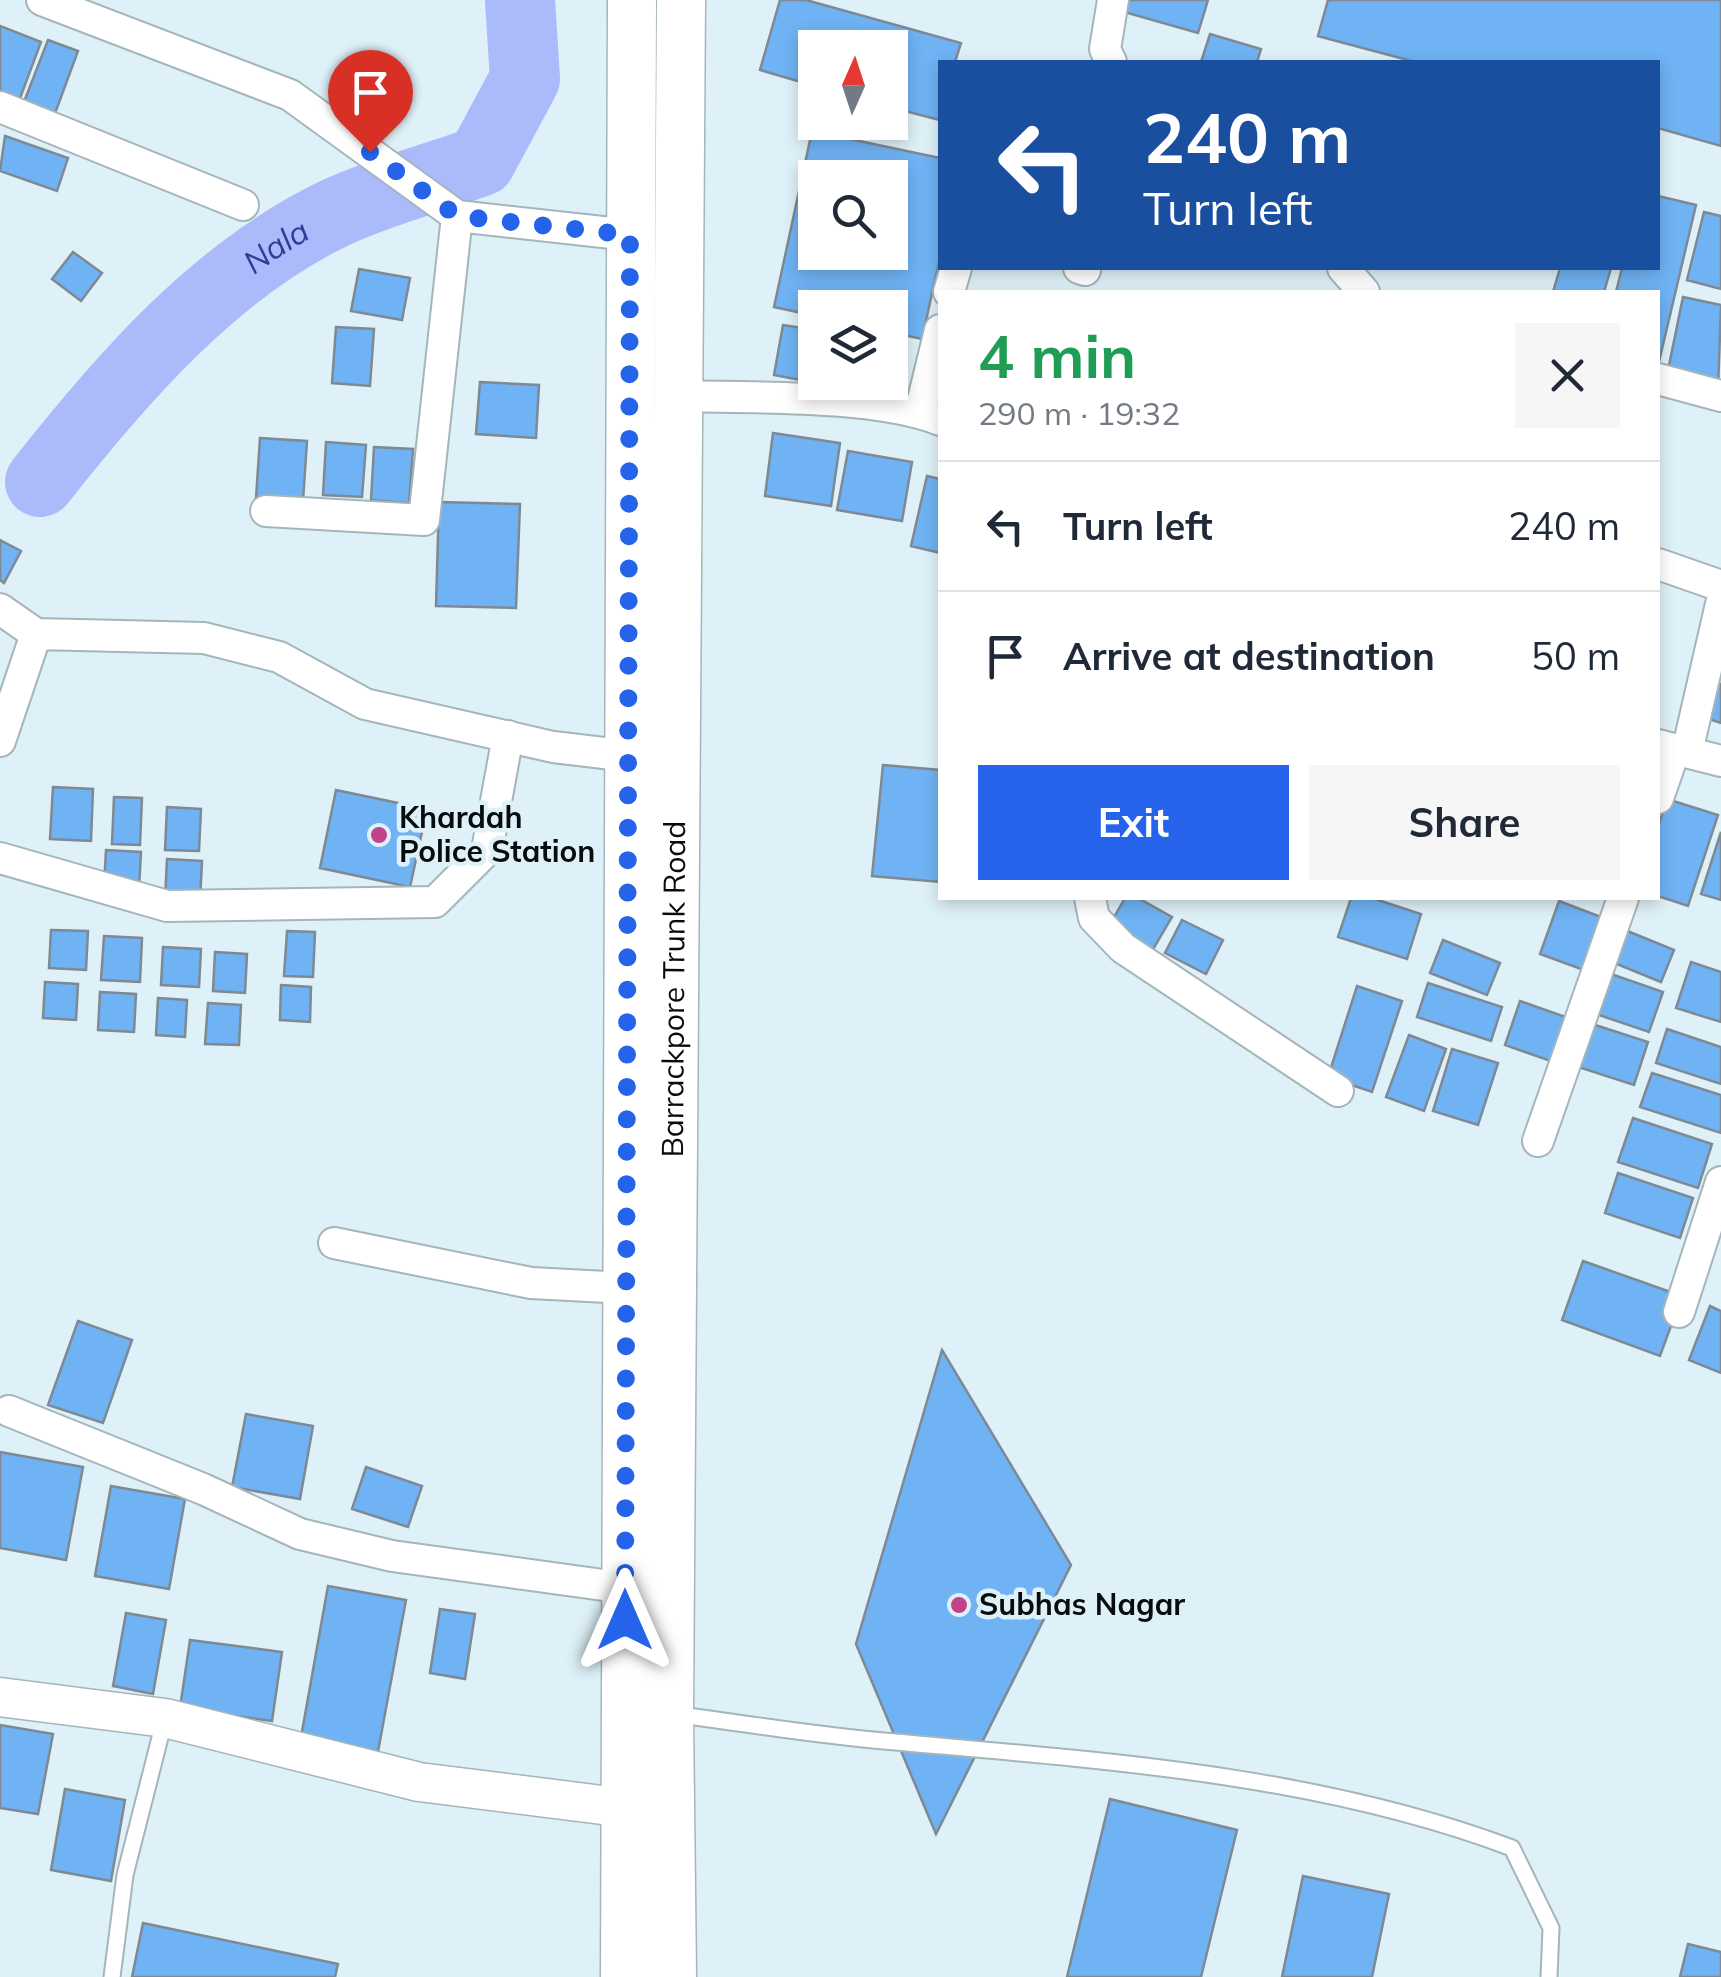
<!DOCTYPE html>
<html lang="en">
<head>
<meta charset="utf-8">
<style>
	:root { --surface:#fff; --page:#f6f6f7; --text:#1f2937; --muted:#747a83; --line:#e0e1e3; --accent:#2563eb }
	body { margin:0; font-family:Mulish,sans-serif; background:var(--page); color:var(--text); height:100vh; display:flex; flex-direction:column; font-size:38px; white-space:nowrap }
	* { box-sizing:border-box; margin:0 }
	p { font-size:32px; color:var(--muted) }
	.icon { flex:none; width:55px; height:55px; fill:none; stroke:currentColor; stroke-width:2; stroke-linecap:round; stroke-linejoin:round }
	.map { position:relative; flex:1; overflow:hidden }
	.panel { position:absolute; left:938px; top:290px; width:722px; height:610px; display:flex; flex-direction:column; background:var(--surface); border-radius:0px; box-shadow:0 5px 15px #0003 }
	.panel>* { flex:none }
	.top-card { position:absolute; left:938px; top:60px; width:722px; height:210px; border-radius:0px; box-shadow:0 5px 15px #0003; background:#1a4fa0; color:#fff; overflow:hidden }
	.needle { width:65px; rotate:3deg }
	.controls { position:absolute; left:798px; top:30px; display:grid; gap:20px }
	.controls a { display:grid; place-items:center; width:110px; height:110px; border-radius:0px; background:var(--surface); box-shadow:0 5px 15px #0003; font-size:50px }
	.pin { position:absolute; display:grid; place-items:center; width:85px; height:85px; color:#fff; margin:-102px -42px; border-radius:50% 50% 50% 0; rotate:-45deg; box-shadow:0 0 10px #0007 }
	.pin .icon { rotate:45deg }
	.me { position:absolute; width:110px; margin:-55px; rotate:0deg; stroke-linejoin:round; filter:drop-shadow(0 0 8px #0008) }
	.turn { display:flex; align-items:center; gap:35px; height:210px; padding:0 40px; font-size:45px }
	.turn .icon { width:130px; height:130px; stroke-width:2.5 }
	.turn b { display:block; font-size:70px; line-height:85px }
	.round { display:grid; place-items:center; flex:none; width:105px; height:105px; border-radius:0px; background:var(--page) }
	.head { display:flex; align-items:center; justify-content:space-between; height:170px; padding:0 40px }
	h1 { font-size:60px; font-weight:700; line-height:75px; color:#1e9e55 }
	.cta { display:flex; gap:20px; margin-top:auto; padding:20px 40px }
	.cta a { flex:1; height:115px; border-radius:0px; background:var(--accent); color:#fff; font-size:40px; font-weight:700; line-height:115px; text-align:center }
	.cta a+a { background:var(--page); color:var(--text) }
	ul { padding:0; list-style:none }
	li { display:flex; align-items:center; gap:30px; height:130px; padding:0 40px; border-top:2px solid var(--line) }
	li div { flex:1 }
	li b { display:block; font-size:38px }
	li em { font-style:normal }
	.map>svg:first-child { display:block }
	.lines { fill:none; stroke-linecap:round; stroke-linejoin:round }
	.river { stroke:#abbafb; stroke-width:70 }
	.building { fill:#6fb3f4; stroke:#7e8994; stroke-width:2.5; fill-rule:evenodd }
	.service-casing { stroke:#a4b5bb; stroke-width:19 }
	.minor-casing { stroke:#a4b5bb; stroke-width:34 }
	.tertiary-casing { stroke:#a4b5bb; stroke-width:41 }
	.primary-casing { stroke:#a4b5bb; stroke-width:51 }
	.service { stroke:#fff; stroke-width:15 }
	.minor { stroke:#fff; stroke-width:30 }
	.tertiary { stroke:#fff; stroke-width:38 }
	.primary { stroke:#fff; stroke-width:48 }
	.route { stroke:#2563eb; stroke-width:18; stroke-dasharray:0 32.4 }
	.poi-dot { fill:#c3428c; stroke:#dff1f8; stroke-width:4 }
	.labels { text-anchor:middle; stroke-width:9; stroke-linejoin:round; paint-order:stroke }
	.poi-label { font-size:30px; font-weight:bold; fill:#070d0f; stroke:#dff1f8; text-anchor:start }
	.street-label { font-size:30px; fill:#070d0f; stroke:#dff1f8 }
	.water-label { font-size:32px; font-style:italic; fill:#323b96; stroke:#dff1f8 }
</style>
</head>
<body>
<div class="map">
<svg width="1721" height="1977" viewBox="0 0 1721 1977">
	<rect width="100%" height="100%" fill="#dff1f8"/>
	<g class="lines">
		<!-- river -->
		<path class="river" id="s1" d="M 40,482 C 121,379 216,269 337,212 C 383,191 434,178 481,161 L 525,79 L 520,0"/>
	</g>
	<!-- building -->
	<path class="building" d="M 780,0 L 806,0 L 961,43 L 955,62 L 940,62 L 939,120 L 890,107 L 890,48 L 815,48 L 815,86 L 760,70 Z
		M 1128,0 L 1208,0 L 1198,33 L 1124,12 Z
		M 1328,0 L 1721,0 L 1721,146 L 1658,128 L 1658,62 L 1415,62 L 1318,36 Z
		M 0,26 L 41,42 L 19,101 L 0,94 Z
		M 1210,34 L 1261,49 L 1257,62 L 1201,62 Z
		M 48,40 L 78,51 L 53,119 L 22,107 Z
		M 812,131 L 940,158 L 940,257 L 922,339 L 890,332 L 890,308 L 815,308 L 815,316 L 774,307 ZM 815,178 L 890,178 L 890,252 L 815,252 Z
		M 5,136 L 68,158 L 57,191 L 0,171 Z
		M 1658,196 L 1696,205 L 1658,366 L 1658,292 L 1616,292 L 1622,268 L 1658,268 Z
		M 1704,212 L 1721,216 L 1721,289 L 1687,280 Z
		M 73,252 L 102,273 L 81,301 L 52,279 Z
		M 1560,268 L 1611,268 L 1604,292 L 1553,292 Z
		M 359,269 L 410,278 L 402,320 L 351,311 Z
		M 1683,297 L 1721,305 L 1718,391 L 1666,380 Z
		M 783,325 L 815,330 L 815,382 L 890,382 L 890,344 L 900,346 L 890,397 L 774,375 Z
		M 336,327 L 374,329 L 370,386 L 332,383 Z
		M 480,382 L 539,385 L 536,438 L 476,434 Z
		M 773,433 L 840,443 L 831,506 L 765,496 Z
		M 260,438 L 307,441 L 303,501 L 256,498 Z
		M 326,442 L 366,445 L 362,497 L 323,495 Z
		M 374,447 L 413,449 L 409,503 L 371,500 Z
		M 848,451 L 912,462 L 902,521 L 837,510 Z
		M 927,476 L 940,479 L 940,553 L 911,546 Z
		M 439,502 L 520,504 L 516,608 L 436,606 Z
		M 0,540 L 21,551 L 4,583 L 0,580 Z
		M 1713,681 L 1721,684 L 1721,723 L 1702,717 Z
		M 883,765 L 940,770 L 940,882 L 872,876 Z
		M 53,787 L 93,789 L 91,841 L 50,839 Z
		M 336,790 L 427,809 L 410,887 L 320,868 Z
		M 114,797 L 142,798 L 140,845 L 112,844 Z
		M 1667,799 L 1718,815 L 1688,906 L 1658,896 L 1658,827 Z
		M 167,807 L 201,809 L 199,851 L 165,850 Z
		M 1721,832 L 1721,900 L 1701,894 Z
		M 106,850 L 141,852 L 139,889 L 104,887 Z
		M 167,859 L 202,861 L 200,902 L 165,900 Z
		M 1125,898 L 1138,898 L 1172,917 L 1152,951 L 1109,926 Z
		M 1351,898 L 1372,898 L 1421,914 L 1407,959 L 1338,937 Z
		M 1559,901 L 1609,920 L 1589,972 L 1540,954 Z
		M 1182,920 L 1223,940 L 1206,974 L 1165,953 Z
		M 51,930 L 88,931 L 86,970 L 49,968 Z
		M 1625,930 L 1674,950 L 1661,982 L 1612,962 Z
		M 287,931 L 315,932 L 313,977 L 284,976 Z
		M 104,936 L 142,938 L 140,982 L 101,980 Z
		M 1443,940 L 1500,963 L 1487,995 L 1430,973 Z
		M 163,947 L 201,949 L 199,987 L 161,985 Z
		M 215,952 L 247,954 L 245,993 L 213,991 Z
		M 1691,962 L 1721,972 L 1721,1022 L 1676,1008 Z
		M 1611,974 L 1663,992 L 1649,1032 L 1596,1014 Z
		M 45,982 L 78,984 L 76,1020 L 43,1018 Z
		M 1428,983 L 1502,1007 L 1491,1041 L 1417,1017 Z
		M 281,985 L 311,987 L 310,1022 L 280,1020 Z
		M 1357,986 L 1402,1001 L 1372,1092 L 1328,1077 Z
		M 100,992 L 136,994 L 134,1032 L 98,1030 Z
		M 158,998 L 187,1000 L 185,1037 L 156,1035 Z
		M 1520,1001 L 1574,1020 L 1559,1064 L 1505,1045 Z
		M 208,1003 L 241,1005 L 239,1045 L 205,1044 Z
		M 1586,1022 L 1648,1042 L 1634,1085 L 1572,1065 Z
		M 1667,1029 L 1721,1047 L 1721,1084 L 1656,1063 Z
		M 1409,1035 L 1446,1049 L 1424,1111 L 1386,1097 Z
		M 1452,1049 L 1498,1063 L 1478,1125 L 1433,1111 Z
		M 1652,1073 L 1721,1095 L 1721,1133 L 1640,1107 Z
		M 1633,1118 L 1712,1144 L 1698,1188 L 1618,1162 Z
		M 1618,1173 L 1693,1198 L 1680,1238 L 1605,1213 Z
		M 1583,1261 L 1682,1296 L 1660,1356 L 1562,1320 Z
		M 1710,1306 L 1721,1311 L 1721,1373 L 1689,1360 Z
		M 78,1321 L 132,1340 L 103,1423 L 48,1405 Z
		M 942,1350 L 1071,1565 L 936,1834 L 856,1644 Z
		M 246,1414 L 313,1426 L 300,1499 L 232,1487 Z
		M 0,1452 L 83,1467 L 66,1560 L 0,1548 Z
		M 366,1467 L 422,1486 L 408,1527 L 352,1509 Z
		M 111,1486 L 185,1499 L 169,1589 L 95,1576 Z
		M 328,1586 L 406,1600 L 377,1757 L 300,1743 Z
		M 440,1609 L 475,1614 L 465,1679 L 430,1673 Z
		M 126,1613 L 166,1620 L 153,1694 L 113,1686 Z
		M 190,1640 L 282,1652 L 272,1721 L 180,1708 Z
		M 0,1725 L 53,1734 L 38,1814 L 0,1808 Z
		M 65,1789 L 125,1800 L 111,1881 L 51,1870 Z
		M 1110,1799 L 1237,1830 L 1201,1977 L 1067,1977 Z
		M 1303,1876 L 1389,1894 L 1372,1977 L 1282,1977 Z
		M 143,1923 L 338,1964 L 335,1977 L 132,1977 Z
		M 1688,1944 L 1721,1952 L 1721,1977 L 1680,1977 Z"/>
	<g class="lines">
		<defs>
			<path id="service" d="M 672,1714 C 743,1723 813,1735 884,1741 C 1094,1760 1313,1773 1512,1848 L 1551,1928 L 1549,1977
				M 112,1977 L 125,1875 L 165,1718"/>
			<path id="minor" d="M 42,0 L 290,95 L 457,216
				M 1111,62 L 1105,49 L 1113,0
				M 0,107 L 243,205
				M 1079,268 L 1085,270
				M 1343,268 L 1364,292
				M 949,292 L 956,268
				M 1658,379 L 1721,396
				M 677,396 C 750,398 874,394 940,420
				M 920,412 L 940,330
				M 266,511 L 424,520 L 457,216 L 630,235
				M 1658,564 L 1721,586
				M 0,609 L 36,634 L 204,638 L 279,657 L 365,704 L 553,747 L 629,756 L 646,753
				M 0,741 L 36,634
				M 1658,745 L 1721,761
				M 1687,752 L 1721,604
				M 1658,798 L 1675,749
				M 0,858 L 167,906 L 435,902 L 487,850 L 508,736
				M 1090,898 L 1094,918 L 1123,948 L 1338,1091
				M 1538,1141 L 1623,898
				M 334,1243 L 531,1283 L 626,1288
				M 1679,1312 L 1721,1182
				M 9,1411 L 203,1489 L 300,1534 L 392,1556 L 625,1588"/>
			<path id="tertiary" d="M 0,1697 L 165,1718 L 419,1782 L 626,1808"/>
			<g id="primary">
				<path d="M 625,1977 L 632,0"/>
				<path id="s2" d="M 672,1977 L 669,1714 L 681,0"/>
			</g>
		</defs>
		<!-- service casing -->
		<use href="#service" class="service-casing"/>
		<!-- minor casing -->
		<use href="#minor" class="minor-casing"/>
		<!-- tertiary casing -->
		<use href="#tertiary" class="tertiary-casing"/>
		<!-- primary casing -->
		<use href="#primary" class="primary-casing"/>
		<!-- service -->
		<use href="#service" class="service"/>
		<!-- minor -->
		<use href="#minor" class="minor"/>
		<!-- tertiary -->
		<use href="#tertiary" class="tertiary"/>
		<!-- primary -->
		<use href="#primary" class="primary"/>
	</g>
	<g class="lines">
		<!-- route -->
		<path class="route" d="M 370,152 L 457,216 L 630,235 L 625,1620"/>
	</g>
	<!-- markers -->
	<g class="poi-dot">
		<circle cx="379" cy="835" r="10"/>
		<circle cx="959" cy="1605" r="10"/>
	</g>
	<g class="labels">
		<!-- poi labels -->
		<g class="poi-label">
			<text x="399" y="828">Khardah<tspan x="399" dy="34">Police Station</tspan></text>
			<text x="979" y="1615">Subhas Nagar</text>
		</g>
		<!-- street labels -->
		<g class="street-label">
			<text dy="10" stroke="none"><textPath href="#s2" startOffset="988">Barrackpore Trunk Road</textPath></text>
		</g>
		<!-- water labels -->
		<g class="water-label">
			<text dy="11" stroke="none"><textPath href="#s1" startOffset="335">Nala</textPath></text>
		</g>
	</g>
</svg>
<div class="controls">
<a><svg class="needle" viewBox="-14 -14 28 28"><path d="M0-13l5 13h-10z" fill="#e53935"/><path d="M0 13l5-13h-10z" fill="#747a83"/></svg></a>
<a><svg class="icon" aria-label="search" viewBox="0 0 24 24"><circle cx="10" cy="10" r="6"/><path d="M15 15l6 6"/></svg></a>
<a><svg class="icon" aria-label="layers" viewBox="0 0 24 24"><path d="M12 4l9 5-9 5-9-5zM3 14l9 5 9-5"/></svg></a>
</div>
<div class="pin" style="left:370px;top:152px;background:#d93025"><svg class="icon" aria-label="arrive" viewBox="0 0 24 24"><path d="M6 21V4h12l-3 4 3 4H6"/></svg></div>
<svg class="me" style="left:625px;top:1620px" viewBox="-20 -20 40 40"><path d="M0-17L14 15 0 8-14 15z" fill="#2563eb" stroke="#fff" stroke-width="4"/></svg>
<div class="top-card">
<div class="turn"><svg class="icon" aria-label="left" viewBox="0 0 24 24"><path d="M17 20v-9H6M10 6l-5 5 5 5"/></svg><div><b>240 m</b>Turn left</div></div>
</div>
<section class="panel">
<div class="head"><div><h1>4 min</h1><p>290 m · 19:32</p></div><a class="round"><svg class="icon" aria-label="close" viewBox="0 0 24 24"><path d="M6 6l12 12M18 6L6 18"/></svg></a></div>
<ul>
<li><svg class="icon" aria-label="left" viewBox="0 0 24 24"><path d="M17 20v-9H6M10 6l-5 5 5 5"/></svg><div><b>Turn left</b></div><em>240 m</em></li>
<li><svg class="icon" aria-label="arrive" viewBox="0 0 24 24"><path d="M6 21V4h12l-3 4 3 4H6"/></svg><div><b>Arrive at destination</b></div><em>50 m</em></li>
</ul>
<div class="cta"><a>Exit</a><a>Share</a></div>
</section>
</div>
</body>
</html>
